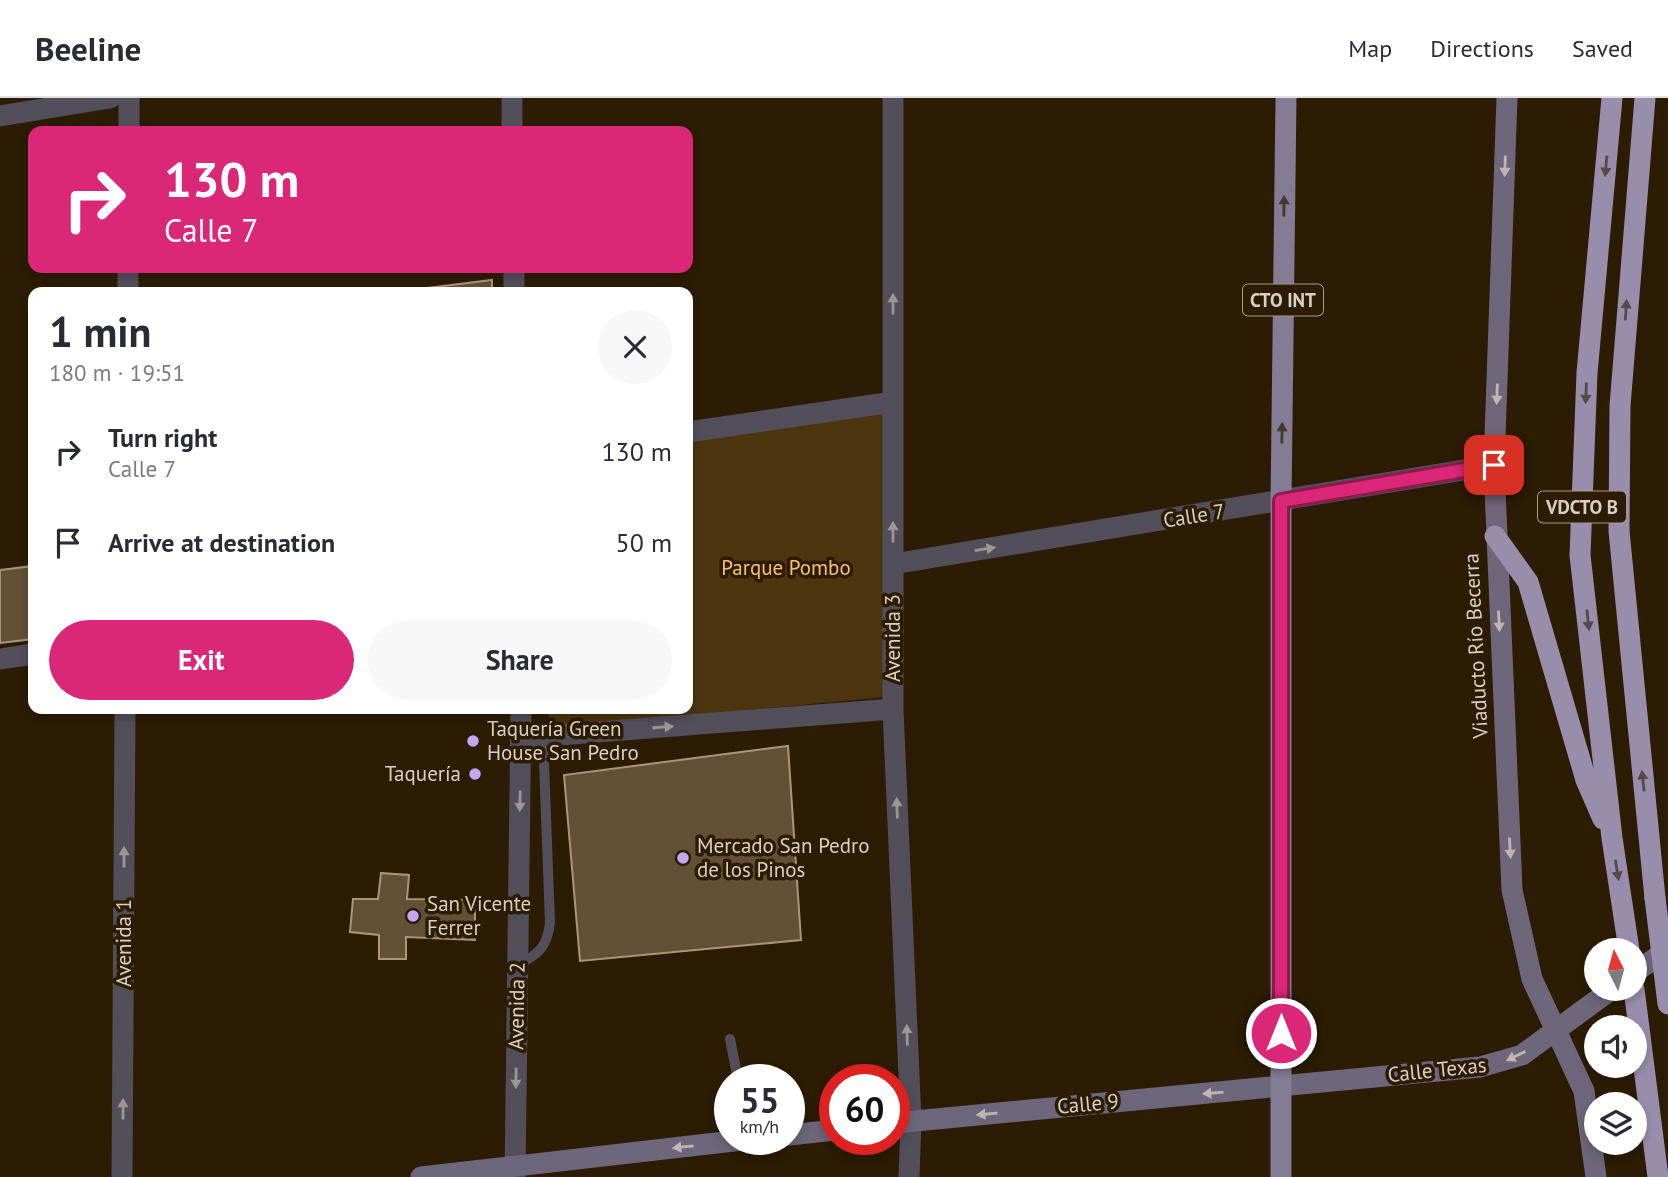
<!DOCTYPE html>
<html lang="en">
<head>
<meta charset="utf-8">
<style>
	:root { --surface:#fff; --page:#f7f7f7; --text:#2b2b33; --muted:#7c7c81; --line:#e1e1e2; --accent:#db2777 }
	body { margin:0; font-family:"PT Sans",sans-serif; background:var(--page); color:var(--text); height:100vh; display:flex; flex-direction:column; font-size:26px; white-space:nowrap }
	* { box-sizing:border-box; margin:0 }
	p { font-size:23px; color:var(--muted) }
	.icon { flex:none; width:38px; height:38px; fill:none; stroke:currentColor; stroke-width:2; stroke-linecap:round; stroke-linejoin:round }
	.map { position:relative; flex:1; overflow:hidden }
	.panel { position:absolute; left:28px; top:189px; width:665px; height:427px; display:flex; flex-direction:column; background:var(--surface); border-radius:14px; box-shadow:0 4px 10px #0003 }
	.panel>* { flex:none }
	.top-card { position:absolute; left:28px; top:28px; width:665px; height:147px; border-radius:14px; box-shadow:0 4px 10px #0003; background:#db2777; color:#fff; overflow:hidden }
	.needle { width:46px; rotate:354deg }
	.controls { position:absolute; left:1584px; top:840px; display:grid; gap:14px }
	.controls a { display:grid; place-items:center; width:63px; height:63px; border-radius:50%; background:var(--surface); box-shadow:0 4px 10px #0003; font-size:35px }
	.speed { position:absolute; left:714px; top:966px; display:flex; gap:14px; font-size:35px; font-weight:700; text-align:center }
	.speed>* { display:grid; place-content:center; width:91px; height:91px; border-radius:50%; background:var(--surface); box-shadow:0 4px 10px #0003; line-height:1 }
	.speed small { font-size:18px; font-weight:400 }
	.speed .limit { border:10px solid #d22; background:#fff; color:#111 }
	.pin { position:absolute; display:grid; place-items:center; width:60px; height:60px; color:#fff; margin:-30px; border-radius:14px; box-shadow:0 4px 10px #0006 }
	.me { position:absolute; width:77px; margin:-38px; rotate:0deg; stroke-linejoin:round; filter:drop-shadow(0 0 5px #0008) }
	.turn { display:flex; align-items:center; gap:24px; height:147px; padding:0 21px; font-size:32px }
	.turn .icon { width:91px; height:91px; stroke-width:2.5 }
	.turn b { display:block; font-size:49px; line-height:60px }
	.round { display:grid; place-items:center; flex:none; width:74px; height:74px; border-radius:37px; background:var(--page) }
	.headline { display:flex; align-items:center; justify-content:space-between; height:119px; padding:0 21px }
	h1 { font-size:42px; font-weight:800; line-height:52px }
	.button { display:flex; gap:14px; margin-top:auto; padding:14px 21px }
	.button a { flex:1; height:80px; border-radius:42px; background:var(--accent); color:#fff; font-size:28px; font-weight:800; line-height:80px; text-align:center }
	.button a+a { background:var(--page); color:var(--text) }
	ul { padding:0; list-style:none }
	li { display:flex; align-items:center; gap:21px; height:91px; padding:0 21px }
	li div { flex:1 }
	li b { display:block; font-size:26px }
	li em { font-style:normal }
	header { display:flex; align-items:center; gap:42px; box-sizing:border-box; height:98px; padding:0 35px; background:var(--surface); border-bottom:2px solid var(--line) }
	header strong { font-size:33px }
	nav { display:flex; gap:38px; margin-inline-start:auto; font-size:24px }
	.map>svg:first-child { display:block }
	.green { fill:#4c350f }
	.building { fill:#625037; stroke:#aa967b; stroke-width:2 }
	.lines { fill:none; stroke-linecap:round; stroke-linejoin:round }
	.lane { stroke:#524e5a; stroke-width:10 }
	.street { stroke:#524e5a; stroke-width:21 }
	.secondary { stroke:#6e677b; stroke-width:21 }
	.primary { stroke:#847b94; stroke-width:21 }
	.highway { stroke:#988dab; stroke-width:21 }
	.highway-bridge { stroke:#988dab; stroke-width:21 }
	.oneway { fill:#bfb6b0 }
	.oneway2 { fill:#574947 }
	.oneway3 { fill:#46382f }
	.oneway4 { fill:#9d9693 }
	.route-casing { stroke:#8e194d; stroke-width:18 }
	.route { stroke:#db2777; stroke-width:12 }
	.poi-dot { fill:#c3a7f2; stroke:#2c1c04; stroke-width:2.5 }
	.labels { text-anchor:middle; stroke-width:7; stroke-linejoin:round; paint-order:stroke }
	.shield { fill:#2c1c04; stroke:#a69a89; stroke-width:2 }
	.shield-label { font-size:19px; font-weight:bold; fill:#dad0c2 }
	.street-label { font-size:21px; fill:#dad0c2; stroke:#2c1c04 }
	.park-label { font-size:21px; fill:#f7c171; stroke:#2c1c04 }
	.poi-label { font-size:21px; fill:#dad0c2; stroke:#2c1c04; text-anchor:start }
</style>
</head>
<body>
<header>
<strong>Beeline</strong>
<nav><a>Map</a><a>Directions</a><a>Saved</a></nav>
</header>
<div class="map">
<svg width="1668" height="1079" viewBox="0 0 1668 1079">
	<rect width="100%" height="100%" fill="#2c1c04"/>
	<!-- green -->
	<path class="green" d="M 884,314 L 885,599 L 549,631 L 548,611 L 688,611 L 688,341 Z"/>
	<!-- building -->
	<path class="building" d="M 492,182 L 492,194 L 395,194 Z
		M 33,468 L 33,541 L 0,545 L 0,472 Z
		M 788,648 L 801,842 L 580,863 L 564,677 Z
		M 381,775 L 409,777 L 407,801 L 475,802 L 475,842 L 406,839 L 406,861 L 379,861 L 379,837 L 350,834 L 353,801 L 378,801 Z"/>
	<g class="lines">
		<!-- lane -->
		<path class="lane" d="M 518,867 C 539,856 547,849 550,825 L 543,638
			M 730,941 L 738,982"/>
		<!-- street -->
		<path class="street" d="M 512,0 L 512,33
			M 893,0 L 893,611 L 911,1023 L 909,1079
			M 0,18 L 110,0
			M 129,33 L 129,0
			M 514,170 L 514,194
			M 128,194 L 128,170
			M 688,334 L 893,304
			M 893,466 L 1494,367
			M 0,561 L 33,556
			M 521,640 L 893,611
			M 122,1079 L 125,611
			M 515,1079 L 521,611"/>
		<!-- secondary -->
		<path class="secondary" d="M 1507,0 L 1494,367 L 1512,792 L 1532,881 L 1584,993 L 1596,1079
			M 1634,875 L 1668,851
			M 894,1025 L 1480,969 L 1522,957 L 1612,891
			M 789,1037 L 835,1032
			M 421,1079 L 751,1041"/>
		<!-- primary -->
		<path class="primary" d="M 1281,1079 L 1281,403 L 1286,0"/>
		<!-- highway -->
		<path class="highway" d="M 1612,0 L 1587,275 L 1580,457 L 1612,740 L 1629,852
			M 1645,0 L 1620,308 L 1619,433 L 1655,800
			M 1495,438 L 1528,484 L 1586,682 L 1603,721
			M 1634,891 L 1658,1079"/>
		<!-- highway-bridge -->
		<path class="highway-bridge" d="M 1655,800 L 1668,906"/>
	</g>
	<!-- one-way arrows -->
	<defs><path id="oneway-solid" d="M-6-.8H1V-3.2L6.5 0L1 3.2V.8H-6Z" transform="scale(1.75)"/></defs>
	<g class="oneway">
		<use href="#oneway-solid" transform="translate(1505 68) rotate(92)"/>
		<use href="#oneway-solid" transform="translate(1497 296) rotate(92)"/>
		<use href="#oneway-solid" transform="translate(1499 523) rotate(87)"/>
		<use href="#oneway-solid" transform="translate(1510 750) rotate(87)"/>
		<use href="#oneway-solid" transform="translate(1516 958) rotate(154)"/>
		<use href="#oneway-solid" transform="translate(1213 995) rotate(175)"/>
		<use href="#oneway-solid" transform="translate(987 1016) rotate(175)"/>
		<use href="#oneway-solid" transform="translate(683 1049) rotate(174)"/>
	</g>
	<g class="oneway2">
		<use href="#oneway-solid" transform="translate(1606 68) rotate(95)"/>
		<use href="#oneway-solid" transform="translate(1626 212) rotate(-86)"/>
		<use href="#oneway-solid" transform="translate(1586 295) rotate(92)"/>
		<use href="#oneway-solid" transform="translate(1588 522) rotate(84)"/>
		<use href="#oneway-solid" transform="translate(1643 683) rotate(-96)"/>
		<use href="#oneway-solid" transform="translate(1617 772) rotate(81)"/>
	</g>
	<g class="oneway3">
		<use href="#oneway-solid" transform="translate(1284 108) rotate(-89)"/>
		<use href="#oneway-solid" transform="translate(1282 335) rotate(-89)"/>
	</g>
	<g class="oneway4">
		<use href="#oneway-solid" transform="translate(893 206) rotate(-90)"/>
		<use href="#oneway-solid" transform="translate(893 434) rotate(-90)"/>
		<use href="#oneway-solid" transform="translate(985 451) rotate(-9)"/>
		<use href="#oneway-solid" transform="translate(663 629) rotate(-4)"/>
		<use href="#oneway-solid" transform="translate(520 703) rotate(91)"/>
		<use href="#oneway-solid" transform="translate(897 710) rotate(-92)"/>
		<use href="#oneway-solid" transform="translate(124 759) rotate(-90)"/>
		<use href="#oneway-solid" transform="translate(907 937) rotate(-92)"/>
		<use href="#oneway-solid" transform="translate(516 980) rotate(91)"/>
		<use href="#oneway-solid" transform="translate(123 1011) rotate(-90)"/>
	</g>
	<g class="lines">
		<defs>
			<path id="route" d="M 1281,935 L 1281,403 L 1494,367"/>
		</defs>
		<!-- route casing -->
		<use href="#route" class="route-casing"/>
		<!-- route -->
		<use href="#route" class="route"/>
	</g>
	<!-- markers -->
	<g class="poi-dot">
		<circle cx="473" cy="643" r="7"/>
		<circle cx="475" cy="676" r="7"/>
		<circle cx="683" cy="760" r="7"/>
		<circle cx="413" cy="818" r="7"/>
	</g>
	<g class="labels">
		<!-- shield labels -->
		<g class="shield">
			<rect x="1243" y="186.5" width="80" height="31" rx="5"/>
			<rect x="1538" y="393.5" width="88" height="31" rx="5"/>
		</g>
		<g class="shield-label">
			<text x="1283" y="209">CTO INT</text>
			<text x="1582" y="416">VDCTO B</text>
		</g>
		<!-- street labels -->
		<g class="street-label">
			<text transform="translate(1194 418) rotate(-9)" y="7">Calle 7</text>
			<text transform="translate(893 540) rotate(-90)" y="7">Avenida 3</text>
			<text transform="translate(1476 548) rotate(-93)" y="7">Viaducto Río Becerra</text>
			<text transform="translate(124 845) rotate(-90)" y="7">Avenida 1</text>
			<text transform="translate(517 908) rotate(-89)" y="7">Avenida 2</text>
			<text transform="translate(1437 972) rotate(-6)" y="7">Calle Texas</text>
			<text transform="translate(1088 1006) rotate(-5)" y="7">Calle 9</text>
		</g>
		<!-- park labels -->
		<g class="park-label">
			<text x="786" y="477">Parque Pombo</text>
		</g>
		<!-- poi labels -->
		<g class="poi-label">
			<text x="487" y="638">Taquería Green<tspan x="487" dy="24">House San Pedro</tspan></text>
			<text x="461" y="683" text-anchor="end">Taquería</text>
			<text x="697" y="755">Mercado San Pedro<tspan x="697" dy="24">de los Pinos</tspan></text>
			<text x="427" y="813">San Vicente<tspan x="427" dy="24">Ferrer</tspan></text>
		</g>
	</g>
</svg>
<div class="controls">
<a><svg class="needle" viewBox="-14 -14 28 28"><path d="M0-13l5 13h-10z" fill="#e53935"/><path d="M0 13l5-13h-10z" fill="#7c7c81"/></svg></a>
<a><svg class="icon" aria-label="sound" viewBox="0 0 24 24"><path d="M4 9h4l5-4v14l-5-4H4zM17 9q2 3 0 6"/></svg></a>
<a><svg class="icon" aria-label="layers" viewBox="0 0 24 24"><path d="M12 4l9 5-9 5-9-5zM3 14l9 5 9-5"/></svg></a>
</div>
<div class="speed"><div>55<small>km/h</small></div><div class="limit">60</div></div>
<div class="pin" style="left:1494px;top:367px;background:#d93025"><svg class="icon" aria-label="arrive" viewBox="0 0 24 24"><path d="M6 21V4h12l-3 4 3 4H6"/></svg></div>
<svg class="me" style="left:1281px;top:935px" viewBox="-20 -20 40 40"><circle r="17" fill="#db2777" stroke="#fff" stroke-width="3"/><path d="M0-11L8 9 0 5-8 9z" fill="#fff"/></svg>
<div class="top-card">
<div class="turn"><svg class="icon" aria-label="right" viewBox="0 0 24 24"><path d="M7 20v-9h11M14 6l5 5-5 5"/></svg><div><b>130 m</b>Calle 7</div></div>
</div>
<section class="panel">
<div class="headline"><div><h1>1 min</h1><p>180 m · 19:51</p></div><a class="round"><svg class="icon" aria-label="close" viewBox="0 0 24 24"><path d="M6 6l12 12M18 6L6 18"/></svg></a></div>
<ul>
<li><svg class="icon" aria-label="right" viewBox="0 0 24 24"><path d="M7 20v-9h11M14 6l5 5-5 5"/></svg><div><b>Turn right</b><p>Calle 7</p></div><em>130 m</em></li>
<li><svg class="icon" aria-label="arrive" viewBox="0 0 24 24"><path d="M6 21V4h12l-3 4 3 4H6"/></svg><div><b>Arrive at destination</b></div><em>50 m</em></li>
</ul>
<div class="button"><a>Exit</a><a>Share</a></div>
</section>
</div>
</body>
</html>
